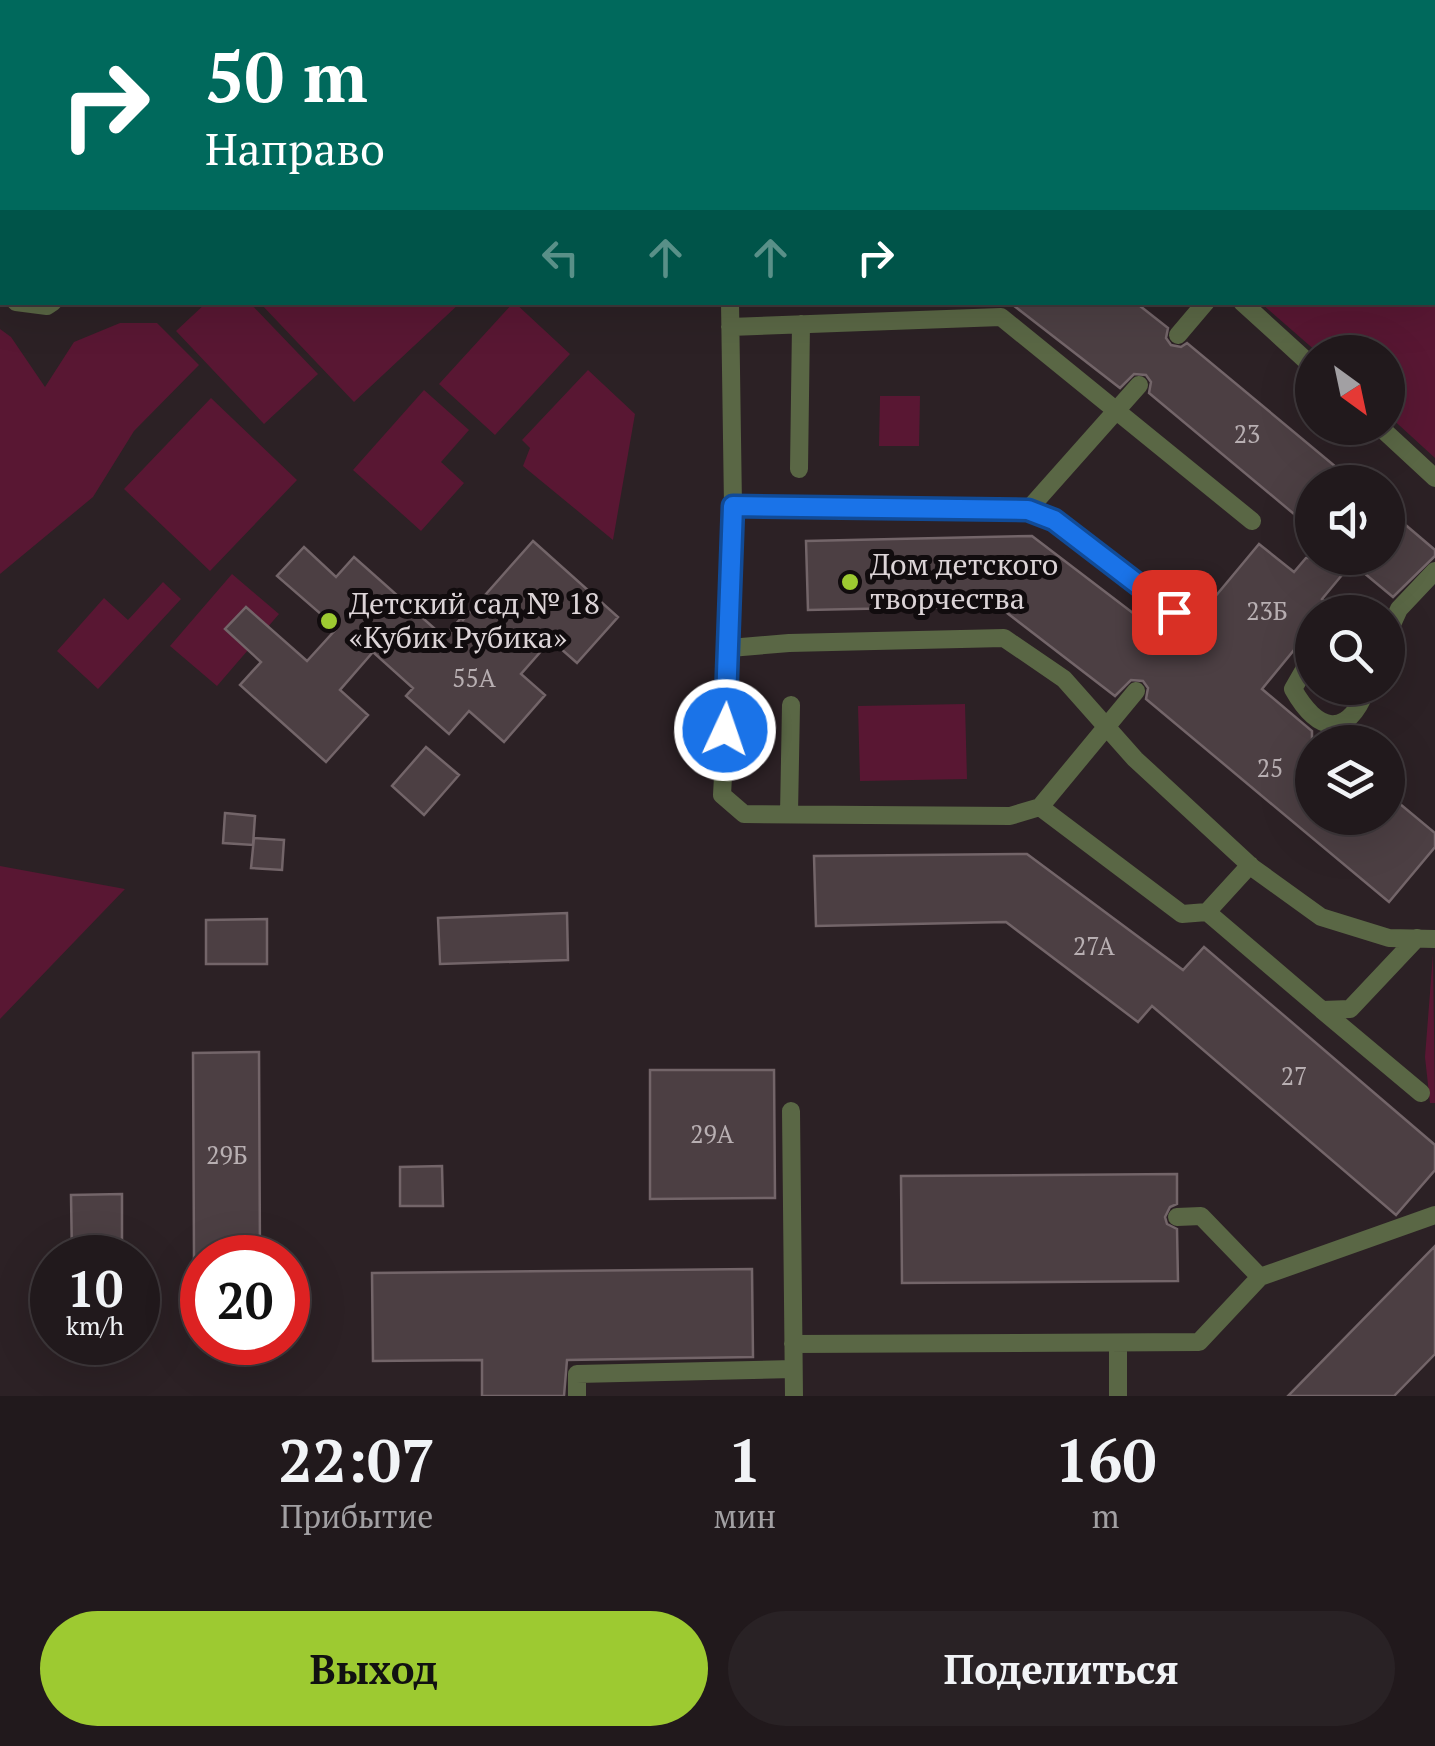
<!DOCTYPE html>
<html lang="ru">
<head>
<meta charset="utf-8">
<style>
	:root { --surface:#21191c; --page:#292225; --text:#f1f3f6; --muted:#a2a0a3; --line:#3e383b; --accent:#9dca31 }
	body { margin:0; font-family:"PT Serif",serif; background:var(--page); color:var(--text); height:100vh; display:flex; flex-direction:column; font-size:38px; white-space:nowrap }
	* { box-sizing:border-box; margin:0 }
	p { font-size:32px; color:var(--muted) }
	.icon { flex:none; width:55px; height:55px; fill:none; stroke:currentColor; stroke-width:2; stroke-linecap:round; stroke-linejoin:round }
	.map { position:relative; height:1396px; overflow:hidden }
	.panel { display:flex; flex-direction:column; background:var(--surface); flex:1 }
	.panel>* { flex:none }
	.banner { position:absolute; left:0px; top:0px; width:1435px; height:305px; box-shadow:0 10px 40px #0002,0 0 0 2px var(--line); background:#00695c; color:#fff; overflow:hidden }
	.needle { width:65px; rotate:147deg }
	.controls { position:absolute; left:1295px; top:335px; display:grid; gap:20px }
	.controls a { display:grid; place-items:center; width:110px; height:110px; border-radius:50%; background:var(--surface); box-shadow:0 10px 40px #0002,0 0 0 2px var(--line); font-size:50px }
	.speed { position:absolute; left:30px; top:1235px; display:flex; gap:20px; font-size:50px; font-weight:700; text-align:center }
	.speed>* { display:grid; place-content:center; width:130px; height:130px; border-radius:50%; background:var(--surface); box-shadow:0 10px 40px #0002,0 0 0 2px var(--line); line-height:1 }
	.speed small { font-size:25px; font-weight:400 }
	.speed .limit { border:15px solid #d22; background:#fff; color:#111 }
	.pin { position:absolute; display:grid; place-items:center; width:85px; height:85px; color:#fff; margin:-42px; border-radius:20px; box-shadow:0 5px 15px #0006 }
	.me { position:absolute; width:110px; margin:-55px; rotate:3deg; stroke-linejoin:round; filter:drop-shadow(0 0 8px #0008) }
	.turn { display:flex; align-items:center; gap:35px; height:210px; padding:0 40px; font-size:45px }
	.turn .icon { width:130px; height:130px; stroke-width:2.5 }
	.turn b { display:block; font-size:70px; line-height:85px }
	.lanes { display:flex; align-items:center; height:95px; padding:0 40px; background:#0003; justify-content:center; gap:50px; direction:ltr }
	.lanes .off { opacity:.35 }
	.eta { display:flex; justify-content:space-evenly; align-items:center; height:170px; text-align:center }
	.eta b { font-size:60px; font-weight:700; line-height:70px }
	.button { display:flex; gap:20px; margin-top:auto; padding:20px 40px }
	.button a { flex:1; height:115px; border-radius:60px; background:var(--accent); color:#111; font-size:40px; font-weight:700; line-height:115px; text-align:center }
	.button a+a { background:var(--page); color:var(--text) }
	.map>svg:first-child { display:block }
	.green { fill:#591733 }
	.building { fill:#4c3f43; stroke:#736569; stroke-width:2.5 }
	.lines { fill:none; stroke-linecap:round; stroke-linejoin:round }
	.service { stroke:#5a6745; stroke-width:18 }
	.route-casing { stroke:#114b97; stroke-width:25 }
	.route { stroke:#1a73e8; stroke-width:18 }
	.poi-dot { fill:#9dca31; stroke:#110c0e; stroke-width:4 }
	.labels { text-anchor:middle; stroke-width:10; stroke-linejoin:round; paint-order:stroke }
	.number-label { font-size:25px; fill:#b8afb2 }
	.poi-label { font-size:30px; fill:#dcd4d7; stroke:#110c0e; text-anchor:start }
</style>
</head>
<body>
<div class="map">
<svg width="1435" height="1396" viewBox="0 0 1435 1396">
	<rect width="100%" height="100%" fill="#2c2125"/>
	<!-- green -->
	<path class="green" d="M 1435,23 L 1435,458 L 1388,415 L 1388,352 L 1317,352 L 1261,303 L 1432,302 Z
		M 514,302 L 570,354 L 495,435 L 439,384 Z
		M 206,303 L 250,303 L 318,374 L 264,424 L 176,331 Z
		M 260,303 L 460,303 L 354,402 Z
		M 120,323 L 157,323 L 199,365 L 134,431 L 93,497 L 0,574 L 0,329 L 11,337 L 45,387 L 74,342 Z
		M 588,370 L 635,414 L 613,540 L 523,466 L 530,448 L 522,440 Z
		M 424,390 L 469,430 L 441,462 L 464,483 L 421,531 L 353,470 Z
		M 880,396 L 920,396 L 919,446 L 879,446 Z
		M 211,398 L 297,480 L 210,571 L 124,489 Z
		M 232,574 L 279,614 L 217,686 L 170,646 Z
		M 163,582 L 181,599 L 98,689 L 57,651 L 104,598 L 128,620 Z
		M 965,704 L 967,779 L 860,781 L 858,706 Z
		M 0,866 L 125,889 L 0,1019 Z
		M 1433,954 L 1435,1103 L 1430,1103 L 1425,1057 Z"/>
	<!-- building -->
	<path class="building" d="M 1009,302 L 1135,302 L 1168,328 L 1166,338 L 1171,345 L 1181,347 L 1187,343 L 1354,482 L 1312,482 L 1312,529 L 1149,393 L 1151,382 L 1146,375 L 1134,374 L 1120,388 Z
		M 1388,510 L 1435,550 L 1435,556 L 1393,597 L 1352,563 L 1322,599 L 1338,612 L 1312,612 L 1312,628 L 1262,689 L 1312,731 L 1312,818 L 1388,818 L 1388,794 L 1435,833 L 1435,847 L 1389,902 L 1146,699 L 1148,688 L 1143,681 L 1131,680 L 1115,696 L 998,606 L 808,610 L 806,541 L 1032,536 L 1167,639 L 1175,629 L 1180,636 L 1190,639 L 1202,629 L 1199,616 L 1259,544 L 1294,572 L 1306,558 L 1388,558 Z
		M 533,541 L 618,617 L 577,663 L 551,640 L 521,674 L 545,695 L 504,742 L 469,711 L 449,734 L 406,696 L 413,688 L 373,652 L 340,690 L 368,715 L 326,762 L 240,685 L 261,662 L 225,629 L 246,607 L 307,661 L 337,628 L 277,576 L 304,547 L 336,577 L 354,557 L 444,637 L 461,618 L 463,620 Z
		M 426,747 L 459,775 L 424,815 L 392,786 Z
		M 225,813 L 255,816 L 253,845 L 223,843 Z
		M 254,838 L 284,840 L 282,870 L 251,868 Z
		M 1027,854 L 1183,970 L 1204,947 L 1435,1145 L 1435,1170 L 1396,1215 L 1152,1006 L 1138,1022 L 1006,922 L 816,926 L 814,856 Z
		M 567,913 L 568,960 L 440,964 L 438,918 Z
		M 267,919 L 267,964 L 206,964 L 206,920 Z
		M 259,1052 L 260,1258 L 194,1258 L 193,1053 Z
		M 650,1070 L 774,1070 L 775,1198 L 650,1199 Z
		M 442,1166 L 443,1206 L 400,1206 L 400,1167 Z
		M 1177,1174 L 1177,1204 L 1170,1207 L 1165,1217 L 1167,1224 L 1177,1229 L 1178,1281 L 902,1283 L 901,1176 Z
		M 122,1194 L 122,1258 L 72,1258 L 71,1195 Z
		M 1435,1246 L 1435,1354 L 1394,1396 L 1288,1396 Z
		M 752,1269 L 753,1357 L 567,1360 L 564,1396 L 482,1396 L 482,1360 L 373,1361 L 372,1273 Z"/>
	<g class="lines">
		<!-- service -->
		<path class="service" d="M 129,0 L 131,2
			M 729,0 L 732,2
			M 84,2 L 87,0
			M 0,11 L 2,13
			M 1432,14 L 1435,13
			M 0,290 L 2,292
			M 16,302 L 47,306 L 53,302
			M 1242,302 L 1312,366
			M 730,327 L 1001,317 L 1252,521
			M 1178,335 L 1206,302
			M 1381,428 L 1435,478
			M 799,469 L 801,324
			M 733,506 L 1027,511 L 1054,520 L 1190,625 L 1188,627
			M 1027,511 L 1139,385
			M 1388,633 L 1399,609 L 1435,571
			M 730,648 L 733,506 L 730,302
			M 1312,656 L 1293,689 C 1317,732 1347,740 1367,688
			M 1040,807 L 1136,691
			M 789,814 L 791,705
			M 1207,912 L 1250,865
			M 1417,938 L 1350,1009 L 1322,1010 L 1207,912 L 1182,914 L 1040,807 L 1010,816 L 744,814 L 722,795 L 730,648 L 789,643 L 1004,638 L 1064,679 L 1135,759 L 1253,868 L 1321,917 L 1389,938 L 1435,939
			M 1322,1010 L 1421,1093
			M 791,1111 L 794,1396
			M 1177,1217 L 1201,1216 L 1260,1277
			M 1118,1343 L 1118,1396
			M 793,1344 L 1199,1342 L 1260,1277 L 1435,1215
			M 577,1396 L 577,1374 L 793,1369"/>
	</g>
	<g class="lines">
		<defs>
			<path id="route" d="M 725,730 L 733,506 L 1028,510 L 1054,520 L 1174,612"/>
		</defs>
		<!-- route casing -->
		<use href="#route" class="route-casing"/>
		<!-- route -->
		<use href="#route" class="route"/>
	</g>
	<!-- markers -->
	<g class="poi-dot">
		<circle cx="850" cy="582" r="10"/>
		<circle cx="329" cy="621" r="10"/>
	</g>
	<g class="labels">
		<!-- number labels -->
		<g class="number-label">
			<text x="1247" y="443">23</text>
			<text x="1267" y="620">23Б</text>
			<text x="474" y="687">55А</text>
			<text x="1270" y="777">25</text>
			<text x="1094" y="955">27А</text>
			<text x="1294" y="1085">27</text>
			<text x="712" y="1143">29А</text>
			<text x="227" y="1164">29Б</text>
		</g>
		<!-- poi labels -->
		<g class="poi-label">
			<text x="870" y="575">Дом детского<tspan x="870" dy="34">творчества</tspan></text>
			<text x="349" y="614">Детский сад № 18<tspan x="349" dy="34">«Кубик Рубика»</tspan></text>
		</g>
	</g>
</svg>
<div class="controls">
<a><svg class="needle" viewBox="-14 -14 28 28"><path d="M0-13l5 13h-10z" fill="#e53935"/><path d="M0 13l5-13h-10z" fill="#a2a0a3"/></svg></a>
<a><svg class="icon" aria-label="sound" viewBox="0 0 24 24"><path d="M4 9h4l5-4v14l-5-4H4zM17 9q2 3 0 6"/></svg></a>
<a><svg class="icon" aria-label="search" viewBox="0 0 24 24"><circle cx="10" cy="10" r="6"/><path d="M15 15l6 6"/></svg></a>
<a><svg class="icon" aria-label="layers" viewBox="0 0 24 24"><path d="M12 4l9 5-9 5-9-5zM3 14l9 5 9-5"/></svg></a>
</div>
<div class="speed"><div>10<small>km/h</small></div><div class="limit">20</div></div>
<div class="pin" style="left:1174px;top:612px;background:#d93025"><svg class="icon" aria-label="arrive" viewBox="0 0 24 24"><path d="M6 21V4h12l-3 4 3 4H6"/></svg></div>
<svg class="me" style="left:725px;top:730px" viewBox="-20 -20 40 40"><circle r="17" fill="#1a73e8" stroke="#fff" stroke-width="3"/><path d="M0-11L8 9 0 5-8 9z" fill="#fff"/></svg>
<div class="banner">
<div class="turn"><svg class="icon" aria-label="right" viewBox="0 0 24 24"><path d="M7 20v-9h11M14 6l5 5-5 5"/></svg><div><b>50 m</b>Направо</div></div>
<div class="lanes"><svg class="icon off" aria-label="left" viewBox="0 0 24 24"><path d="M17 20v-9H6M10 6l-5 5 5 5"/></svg><svg class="icon off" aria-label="ahead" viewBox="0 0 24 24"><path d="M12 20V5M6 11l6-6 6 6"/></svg><svg class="icon off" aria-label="ahead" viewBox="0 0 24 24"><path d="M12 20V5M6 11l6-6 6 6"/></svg><svg class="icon" aria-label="right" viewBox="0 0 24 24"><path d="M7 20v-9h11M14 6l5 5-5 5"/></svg></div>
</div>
</div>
<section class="panel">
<div class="eta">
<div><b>22:07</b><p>Прибытие</p></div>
<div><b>1</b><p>мин</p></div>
<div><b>160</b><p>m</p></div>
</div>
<div class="button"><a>Выход</a><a>Поделиться</a></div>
</section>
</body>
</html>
